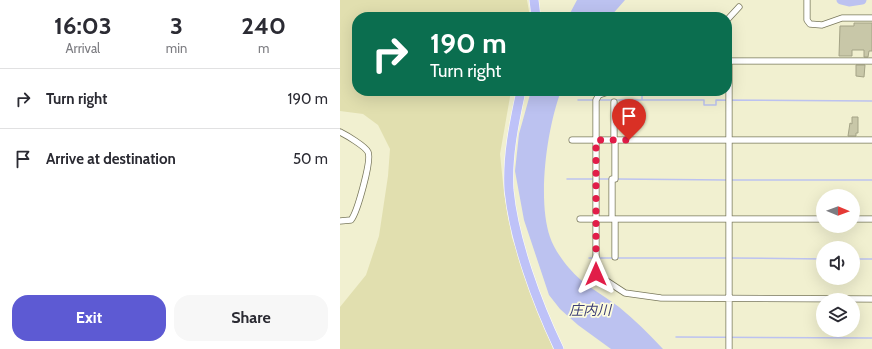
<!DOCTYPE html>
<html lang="en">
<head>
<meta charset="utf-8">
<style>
	:root { --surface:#fff; --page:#f7f7f7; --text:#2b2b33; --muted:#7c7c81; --line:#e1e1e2; --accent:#5d5ad3 }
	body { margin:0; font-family:Cabin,"Noto Sans JP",sans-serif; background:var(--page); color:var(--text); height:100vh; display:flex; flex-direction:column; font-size:15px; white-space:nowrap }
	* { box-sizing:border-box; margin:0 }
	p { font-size:13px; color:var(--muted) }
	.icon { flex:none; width:22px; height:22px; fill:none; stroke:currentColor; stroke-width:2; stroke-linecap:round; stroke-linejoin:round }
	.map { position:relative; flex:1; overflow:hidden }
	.details { display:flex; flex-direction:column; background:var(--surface); width:340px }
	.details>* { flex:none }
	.top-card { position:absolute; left:12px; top:12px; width:380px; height:84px; border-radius:16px; box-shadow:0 4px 16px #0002; background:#0b6e4f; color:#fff; overflow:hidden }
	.needle { width:26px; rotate:91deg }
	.fabs { position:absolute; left:476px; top:189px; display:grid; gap:8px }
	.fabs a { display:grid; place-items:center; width:44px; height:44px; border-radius:50%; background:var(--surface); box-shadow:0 4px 16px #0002; font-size:20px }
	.pin { position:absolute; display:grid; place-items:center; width:34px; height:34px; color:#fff; margin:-41px -17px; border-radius:50% 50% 50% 0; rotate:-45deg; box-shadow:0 0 4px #0007 }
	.pin .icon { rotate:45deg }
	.me { position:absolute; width:44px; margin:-22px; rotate:0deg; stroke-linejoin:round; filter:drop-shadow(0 0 3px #0008) }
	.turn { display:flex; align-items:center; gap:14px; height:84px; padding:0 12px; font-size:18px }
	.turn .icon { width:52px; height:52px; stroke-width:2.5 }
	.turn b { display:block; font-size:28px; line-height:34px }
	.eta { display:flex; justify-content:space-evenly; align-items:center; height:68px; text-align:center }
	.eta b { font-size:24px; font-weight:800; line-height:28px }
	.primary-button { display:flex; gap:8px; margin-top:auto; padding:8px 12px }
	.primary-button a { flex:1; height:46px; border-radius:16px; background:var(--accent); color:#fff; font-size:16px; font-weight:800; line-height:46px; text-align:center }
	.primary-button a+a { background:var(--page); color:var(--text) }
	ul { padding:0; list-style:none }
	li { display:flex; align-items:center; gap:12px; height:60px; padding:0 12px; border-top:1px solid var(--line) }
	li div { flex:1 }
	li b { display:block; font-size:15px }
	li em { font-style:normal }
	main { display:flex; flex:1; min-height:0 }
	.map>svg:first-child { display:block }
	.green { fill:#e1dfaf }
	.water { fill:#bcc2f0 }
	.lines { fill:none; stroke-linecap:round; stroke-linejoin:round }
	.stream { stroke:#bcc2f0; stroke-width:1.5 }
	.river { stroke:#bcc2f0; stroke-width:9 }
	.building { fill:#c8c7a8; stroke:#a4a386 }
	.minor-casing { stroke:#79785c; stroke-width:7 }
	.primary-casing { stroke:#fff; stroke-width:10 }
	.minor { stroke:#fff; stroke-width:5.5 }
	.primary { stroke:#bec2f8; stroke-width:9 }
	.route { stroke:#e11d48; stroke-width:7; stroke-dasharray:0 12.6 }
	.labels { text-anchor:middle; stroke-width:3.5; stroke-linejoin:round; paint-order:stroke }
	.water-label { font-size:14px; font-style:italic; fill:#3b3d76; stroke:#fefddd }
</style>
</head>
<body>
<main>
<section class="details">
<div class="eta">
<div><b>16:03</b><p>Arrival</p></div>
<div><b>3</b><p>min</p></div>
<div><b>240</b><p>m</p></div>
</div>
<ul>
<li><svg class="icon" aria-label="right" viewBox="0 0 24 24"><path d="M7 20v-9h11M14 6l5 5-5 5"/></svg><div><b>Turn right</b></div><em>190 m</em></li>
<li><svg class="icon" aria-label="arrive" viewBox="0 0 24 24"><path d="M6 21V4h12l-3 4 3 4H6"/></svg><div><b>Arrive at destination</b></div><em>50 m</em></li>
</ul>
<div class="primary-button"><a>Exit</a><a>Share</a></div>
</section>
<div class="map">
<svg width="532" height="349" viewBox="0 0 532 349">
	<rect width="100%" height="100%" fill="#f1f0d0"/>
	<!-- green -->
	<path class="green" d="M 0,0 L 187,0 L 190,17 L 17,17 L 17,91 L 171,91 L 160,154 L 164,193 L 172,238 L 213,349 L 0,349 L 0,307 L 26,275 L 39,236 L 48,176 L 50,149 L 38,125 L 23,114 L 0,111 Z"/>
	<!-- water -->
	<path class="water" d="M 237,0 L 285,0 L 270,17 L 228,17 Z
		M 191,91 L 221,91 C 207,128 197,199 210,237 C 213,247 222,260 229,268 C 242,284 263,295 279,307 C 295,320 309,334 323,349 L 271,349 L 238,325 L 220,309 L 209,295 L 184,220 L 175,171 L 179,134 Z"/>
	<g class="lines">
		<!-- stream -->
		<path class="stream" d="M 302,91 L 302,100
			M 238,100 L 255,100
			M 259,100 L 364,100 L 364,105 L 376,105 L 376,100 L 532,101
			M 227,179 L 254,179
			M 258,179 L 270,179
			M 277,179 L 386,180
			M 392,180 L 532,180
			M 249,258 L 273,258
			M 277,258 L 387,258
			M 391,258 L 483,259
			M 513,259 L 532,259
			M 336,337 L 532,338"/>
		<!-- river -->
		<path class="river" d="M 501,0 L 509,2 L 522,0"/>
	</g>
	<!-- building -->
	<path class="building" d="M 514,23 L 532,23 L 532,51 L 529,51 L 528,57 L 524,57 L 524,50 L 512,50 L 512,56 L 499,56 L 500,26 L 514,26 Z
		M 516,65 L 525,65 L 524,77 L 516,76 Z
		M 512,117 L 518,117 L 518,133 L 516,133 L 516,136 L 508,136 L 510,123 L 512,124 Z"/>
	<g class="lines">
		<defs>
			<path id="minor" d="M 467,0 L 467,20 L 470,24 L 482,25 L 502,18 L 532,18
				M 387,20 L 399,7
				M 387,61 L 532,61
				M 271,91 L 259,95 L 256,100 L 256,274 L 285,293 L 321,298 L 532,299
				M 274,102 L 274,140
				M 0,132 C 6,135 25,146 28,152 C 32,160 17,213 11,220 L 0,221
				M 232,140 L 532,140
				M 240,219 L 483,219
				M 272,219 L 272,179 L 275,179 L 275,140
				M 513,219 L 532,219
				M 275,257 L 275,219
				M 389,349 L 389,61"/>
			<path id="primary" d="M 194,0 L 196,17
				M 181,91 C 174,123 167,157 169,190 C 174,241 197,303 219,349"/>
		</defs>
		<!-- minor casing -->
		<use href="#minor" class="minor-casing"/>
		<!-- primary casing -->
		<use href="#primary" class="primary-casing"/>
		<!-- minor -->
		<use href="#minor" class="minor"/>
		<!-- primary -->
		<use href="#primary" class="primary"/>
	</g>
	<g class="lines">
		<!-- route -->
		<path class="route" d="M 256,274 L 256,140 L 289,140"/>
	</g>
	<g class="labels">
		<!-- water labels -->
		<g class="water-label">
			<text x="250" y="315">庄内川</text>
		</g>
	</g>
</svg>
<div class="fabs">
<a><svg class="needle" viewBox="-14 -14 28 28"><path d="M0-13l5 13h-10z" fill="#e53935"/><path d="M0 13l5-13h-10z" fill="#7c7c81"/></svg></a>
<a><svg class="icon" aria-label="sound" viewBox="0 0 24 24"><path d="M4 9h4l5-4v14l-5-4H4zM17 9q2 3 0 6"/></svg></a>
<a><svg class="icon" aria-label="layers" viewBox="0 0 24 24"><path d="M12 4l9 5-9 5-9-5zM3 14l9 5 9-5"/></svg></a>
</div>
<div class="pin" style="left:289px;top:140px;background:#d93025"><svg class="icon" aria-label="arrive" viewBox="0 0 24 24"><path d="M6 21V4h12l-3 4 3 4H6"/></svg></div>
<svg class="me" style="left:256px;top:274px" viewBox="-20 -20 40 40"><path d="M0-17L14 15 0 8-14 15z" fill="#e11d48" stroke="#fff" stroke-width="4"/></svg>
<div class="top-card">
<div class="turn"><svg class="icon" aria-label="right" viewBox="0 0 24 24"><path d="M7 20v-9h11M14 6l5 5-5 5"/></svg><div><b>190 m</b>Turn right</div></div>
</div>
</div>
</main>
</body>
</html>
